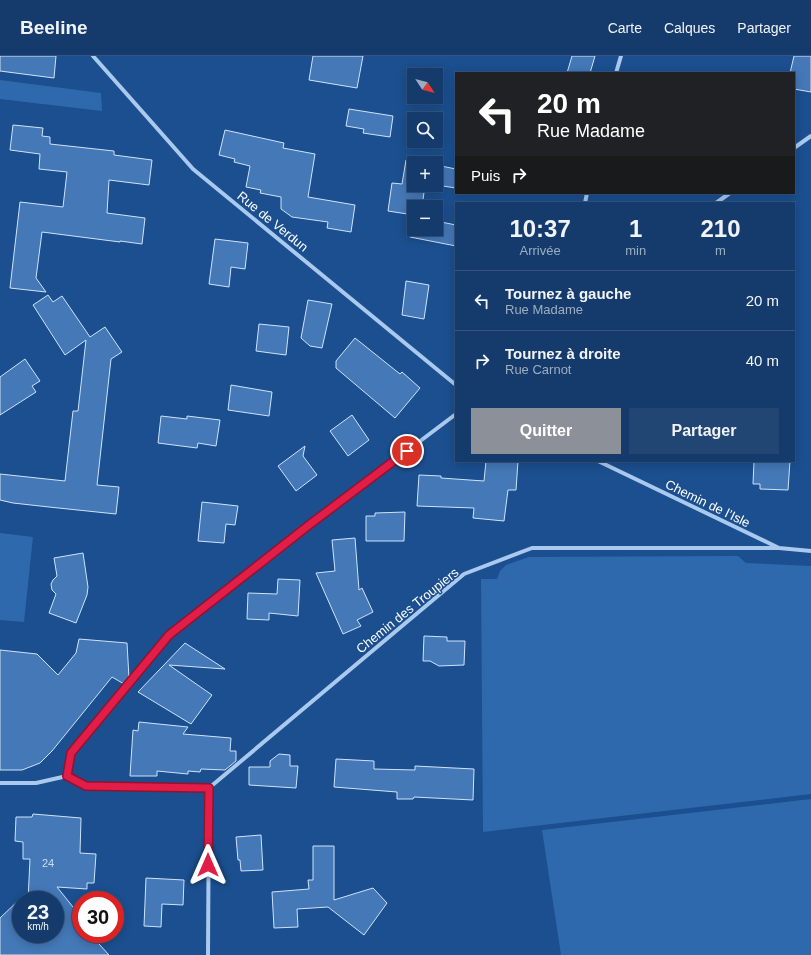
<!DOCTYPE html>
<html lang="fr">
<head>
<meta charset="utf-8">
<style>
	:root { --surface:#143b6b; --page:#214673; --text:#f1f3f6; --muted:#9dadc1; --line:#33557e; --accent:#8c9099 }
	body { margin:0; font-family:Helvetica,sans-serif; background:var(--page); color:var(--text); height:100vh; display:flex; flex-direction:column; font-size:15px; white-space:nowrap }
	* { box-sizing:border-box; margin:0 }
	p { font-size:13px; color:var(--muted) }
	.icon { flex:none; width:22px; height:22px; fill:none; stroke:currentColor; stroke-width:2; stroke-linecap:round; stroke-linejoin:round }
	.map { position:relative; flex:1; overflow:hidden }
	.details { position:absolute; left:455px; top:146px; width:340px; height:260px; display:flex; flex-direction:column; background:var(--surface); border-radius:0px; box-shadow:0 2px 10px #0003,0 0 0 1px var(--line) }
	.details>* { flex:none }
	.hud { position:absolute; left:455px; top:16px; width:340px; height:122px; border-radius:0px; box-shadow:0 2px 10px #0003,0 0 0 1px var(--line); background:#202124; color:#fff; overflow:hidden }
	.needle { width:26px; rotate:126deg }
	.fabs { position:absolute; left:407px; top:12px; display:grid; gap:8px }
	.fabs a { display:grid; place-items:center; width:36px; height:36px; border-radius:0px; background:var(--surface); box-shadow:0 2px 10px #0003,0 0 0 1px var(--line); font-size:20px }
	.speed { position:absolute; left:12px; top:835px; display:flex; gap:8px; font-size:20px; font-weight:700; text-align:center }
	.speed>* { display:grid; place-content:center; width:52px; height:52px; border-radius:50%; background:var(--surface); box-shadow:0 2px 10px #0003,0 0 0 1px var(--line); line-height:1 }
	.speed small { font-size:10px; font-weight:400 }
	.speed .limit { border:6px solid #d22; background:#fff; color:#111 }
	.pin { position:absolute; display:grid; place-items:center; width:34px; height:34px; color:#fff; margin:-17px; border:2px solid #fff; border-radius:50%; box-shadow:0 1px 4px #0007 }
	.me { position:absolute; width:44px; margin:-22px; rotate:0deg; stroke-linejoin:round; filter:drop-shadow(0 0 3px #0008) }
	.turn { display:flex; align-items:center; gap:14px; height:84px; padding:0 16px; font-size:18px }
	.turn .icon { width:52px; height:52px; stroke-width:2.5 }
	.turn b { display:block; font-size:28px; line-height:34px }
	.then { display:flex; align-items:center; height:38px; padding:0 16px; background:#0003; gap:8px; font-size:15px }
	.eta { display:flex; justify-content:space-evenly; align-items:center; height:68px; text-align:center }
	.eta b { font-size:24px; font-weight:700; line-height:28px }
	.button { display:flex; gap:8px; margin-top:auto; padding:8px 16px }
	.button a { flex:1; height:46px; border-radius:0px; background:var(--accent); color:#fff; font-size:16px; font-weight:700; line-height:46px; text-align:center }
	.button a+a { background:var(--page); color:var(--text) }
	ul { padding:0; list-style:none }
	li { display:flex; align-items:center; gap:12px; height:60px; padding:0 16px; border-top:1px solid var(--line) }
	li div { flex:1 }
	li b { display:block; font-size:15px }
	li em { font-style:normal }
	header { display:flex; align-items:center; gap:24px; box-sizing:border-box; height:56px; padding:0 20px; background:var(--surface); border-bottom:1px solid var(--line) }
	header strong { font-size:19px }
	nav { display:flex; gap:22px; margin-inline-start:auto; font-size:14px }
	.map>svg:first-child { display:block }
	.green { fill:#2e69ad }
	.building { fill:#4478b7; stroke:#cfe3fa }
	.lines { fill:none; stroke-linecap:round; stroke-linejoin:round }
	.street { stroke:#a9c9ee; stroke-width:4 }
	.route-casing { stroke:#92132f; stroke-width:10 }
	.route { stroke:#e11d48; stroke-width:7 }
	.labels { text-anchor:middle; stroke-width:3; stroke-linejoin:round; paint-order:stroke }
	.number-label { font-size:11px; fill:#d0dded }
	.street-label { font-size:13px; fill:#fff; stroke:#1b4f8f }
</style>
</head>
<body>
<header>
<strong>Beeline</strong>
<nav><a>Carte</a><a>Calques</a><a>Partager</a></nav>
</header>
<div class="map">
<svg width="811" height="899" viewBox="0 0 811 899">
	<rect width="100%" height="100%" fill="#1b4f8f"/>
	<!-- green -->
	<path class="green" d="M 0,24 L 101,37 L 102,55 L 0,43 Z
		M 0,477 L 33,481 L 24,566 L 0,564 Z
		M 738,500 L 746,507 L 811,510 L 811,738 L 483,776 L 481,523 L 497,523 L 500,515 L 506,509 L 529,501 Z
		M 811,743 L 811,899 L 561,899 L 542,774 Z"/>
	<!-- building -->
	<path class="building" d="M 0,0 L 56,0 L 54,22 L 0,15 Z
		M 313,0 L 363,0 L 357,32 L 309,24 Z
		M 572,0 L 595,0 L 590,17 L 567,17 Z
		M 794,0 L 811,0 L 811,36 L 794,33 L 794,17 L 790,17 Z
		M 349,53 L 393,60 L 390,81 L 363,77 L 364,73 L 346,70 Z
		M 13,69 L 43,72 L 42,80 L 50,81 L 50,88 L 114,95 L 114,99 L 152,104 L 149,129 L 109,124 L 107,157 L 145,162 L 142,188 L 120,185 L 120,186 L 42,176 L 36,222 L 46,236 L 10,232 L 20,146 L 63,151 L 67,116 L 39,113 L 40,98 L 10,94 Z
		M 225,74 L 284,87 L 283,92 L 315,98 L 308,141 L 355,149 L 351,176 L 327,172 L 328,166 L 292,161 L 281,153 L 281,141 L 260,137 L 261,134 L 246,131 L 250,110 L 234,106 L 235,103 L 219,99 Z
		M 406,104 L 422,107 L 414,107 L 414,129 L 425,129 L 422,151 L 414,151 L 414,159 L 388,155 L 392,127 L 402,128 Z
		M 436,109 L 456,113 L 456,132 L 436,129 Z
		M 414,162 L 414,173 L 436,173 L 436,165 L 456,169 L 456,190 L 410,181 Z
		M 215,183 L 248,187 L 245,213 L 231,211 L 229,231 L 209,228 Z
		M 406,225 L 429,229 L 424,263 L 402,259 Z
		M 48,239 L 53,246 L 62,240 L 90,281 L 105,271 L 122,296 L 111,303 L 97,429 L 119,431 L 116,458 L 49,451 L 13,447 L 0,444 L 0,418 L 65,425 L 73,355 L 78,355 L 86,284 L 65,299 L 33,249 Z
		M 308,244 L 332,248 L 322,292 L 310,290 L 301,282 Z
		M 259,268 L 289,271 L 286,299 L 256,295 Z
		M 355,282 L 400,318 L 402,316 L 420,332 L 395,362 L 336,312 L 336,305 Z
		M 25,303 L 40,325 L 32,330 L 36,336 L 0,359 L 0,321 Z
		M 231,329 L 272,336 L 269,360 L 228,354 Z
		M 352,359 L 369,384 L 348,400 L 330,375 Z
		M 161,360 L 187,363 L 187,360 L 220,364 L 216,390 L 198,387 L 197,392 L 158,387 Z
		M 305,390 L 303,400 L 317,419 L 296,435 L 278,410 Z
		M 486,405 L 518,405 L 516,434 L 508,434 L 504,465 L 473,462 L 474,452 L 417,450 L 419,419 L 441,420 L 441,422 L 484,425 Z
		M 754,405 L 790,405 L 788,434 L 760,433 L 760,428 L 753,428 Z
		M 202,446 L 238,450 L 235,469 L 226,468 L 224,487 L 198,485 Z
		M 405,456 L 404,485 L 366,485 L 366,460 L 375,460 L 375,457 Z
		M 355,482 L 359,534 L 362,532 L 373,556 L 357,564 L 361,570 L 343,578 L 316,517 L 335,515 L 332,484 Z
		M 83,497 L 88,531 L 87,539 L 76,567 L 49,557 L 56,538 L 52,534 L 51,528 L 53,524 L 57,520 L 54,502 Z
		M 278,523 L 300,524 L 298,560 L 269,557 L 269,564 L 247,563 L 248,537 L 277,538 Z
		M 424,580 L 447,581 L 447,585 L 465,585 L 464,609 L 439,610 L 430,605 L 423,605 Z
		M 79,583 L 127,587 L 129,622 L 124,628 L 112,621 L 52,695 L 40,707 L 22,714 L 0,714 L 0,594 L 37,598 L 58,619 L 76,597 Z
		M 185,587 L 225,613 L 169,609 L 212,639 L 191,668 L 138,636 Z
		M 139,666 L 188,671 L 183,678 L 231,682 L 230,695 L 236,695 L 236,705 L 225,714 L 201,713 L 200,716 L 188,715 L 188,718 L 157,715 L 157,720 L 130,720 L 133,674 L 138,675 Z
		M 279,698 L 290,699 L 290,710 L 298,710 L 296,732 L 249,729 L 249,711 L 270,711 L 270,705 Z
		M 336,703 L 374,705 L 374,713 L 415,714 L 415,710 L 474,713 L 473,744 L 414,741 L 413,743 L 397,743 L 397,736 L 334,731 Z
		M 33,758 L 81,762 L 80,797 L 96,798 L 94,827 L 87,827 L 87,833 L 57,831 L 81,861 L 81,878 L 90,878 L 109,899 L 0,899 L 0,862 L 21,842 L 21,878 L 55,878 L 55,844 L 28,844 L 30,803 L 23,803 L 23,786 L 15,785 L 16,761 L 32,761 Z
		M 261,779 L 263,814 L 241,815 L 240,804 L 238,804 L 236,781 Z
		M 313,790 L 334,790 L 334,844 L 373,832 L 387,847 L 364,879 L 328,851 L 297,853 L 298,871 L 274,872 L 272,836 L 309,833 L 308,824 L 313,824 Z
		M 146,822 L 184,824 L 183,849 L 162,848 L 161,871 L 144,870 Z"/>
	<g class="lines">
		<!-- street -->
		<path class="street" d="M 93,0 L 193,113 L 456,329
			M 616,17 L 621,0
			M 794,92 L 811,80
			M 585,147 L 587,137
			M 716,147 L 730,137
			M 598,405 L 779,492 L 811,495
			M 67,720 L 71,697 L 169,579 L 309,469 L 456,358
			M 0,727 L 36,727 L 67,720 L 86,731 L 209,732
			M 209,732 L 464,518 L 532,492 L 779,492
			M 208,899 L 209,732"/>
	</g>
	<g class="lines">
		<defs>
			<path id="route" d="M 208,809 L 209,732 L 86,730 L 67,720 L 71,697 L 169,579 L 309,469 L 407,395"/>
		</defs>
		<!-- route casing -->
		<use href="#route" class="route-casing"/>
		<!-- route -->
		<use href="#route" class="route"/>
	</g>
	<g class="labels">
		<!-- number labels -->
		<g class="number-label">
			<text x="48" y="811">24</text>
		</g>
		<!-- street labels -->
		<g class="street-label">
			<text transform="translate(273 165) rotate(39)" y="5">Rue de Verdun</text>
			<text transform="translate(708 447) rotate(26)" y="5">Chemin de l’Isle</text>
			<text transform="translate(407 554) rotate(-39)" y="5">Chemin des Troupiers</text>
		</g>
	</g>
</svg>
<div class="fabs">
<a><svg class="needle" viewBox="-14 -14 28 28"><path d="M0-13l5 13h-10z" fill="#e53935"/><path d="M0 13l5-13h-10z" fill="#9dadc1"/></svg></a>
<a><svg class="icon" aria-label="search" viewBox="0 0 24 24"><circle cx="10" cy="10" r="6"/><path d="M15 15l6 6"/></svg></a>
<a>+</a>
<a>−</a>
</div>
<div class="speed"><div>23<small>km/h</small></div><div class="limit">30</div></div>
<div class="pin" style="left:407px;top:395px;background:#d93025"><svg class="icon" aria-label="arrive" viewBox="0 0 24 24"><path d="M6 21V4h12l-3 4 3 4H6"/></svg></div>
<svg class="me" style="left:208px;top:809px" viewBox="-20 -20 40 40"><path d="M0-17L14 15 0 8-14 15z" fill="#e11d48" stroke="#fff" stroke-width="4"/></svg>
<div class="hud">
<div class="turn"><svg class="icon" aria-label="left" viewBox="0 0 24 24"><path d="M17 20v-9H6M10 6l-5 5 5 5"/></svg><div><b>20 m</b>Rue Madame</div></div>
<div class="then">Puis<svg class="icon" aria-label="right" viewBox="0 0 24 24"><path d="M7 20v-9h11M14 6l5 5-5 5"/></svg></div>
</div>
<section class="details">
<div class="eta">
<div><b>10:37</b><p>Arrivée</p></div>
<div><b>1</b><p>min</p></div>
<div><b>210</b><p>m</p></div>
</div>
<ul>
<li><svg class="icon" aria-label="left" viewBox="0 0 24 24"><path d="M17 20v-9H6M10 6l-5 5 5 5"/></svg><div><b>Tournez à gauche</b><p>Rue Madame</p></div><em>20 m</em></li>
<li><svg class="icon" aria-label="right" viewBox="0 0 24 24"><path d="M7 20v-9h11M14 6l5 5-5 5"/></svg><div><b>Tournez à droite</b><p>Rue Carnot</p></div><em>40 m</em></li>
</ul>
<div class="button"><a>Quitter</a><a>Partager</a></div>
</section>
</div>
</body>
</html>
